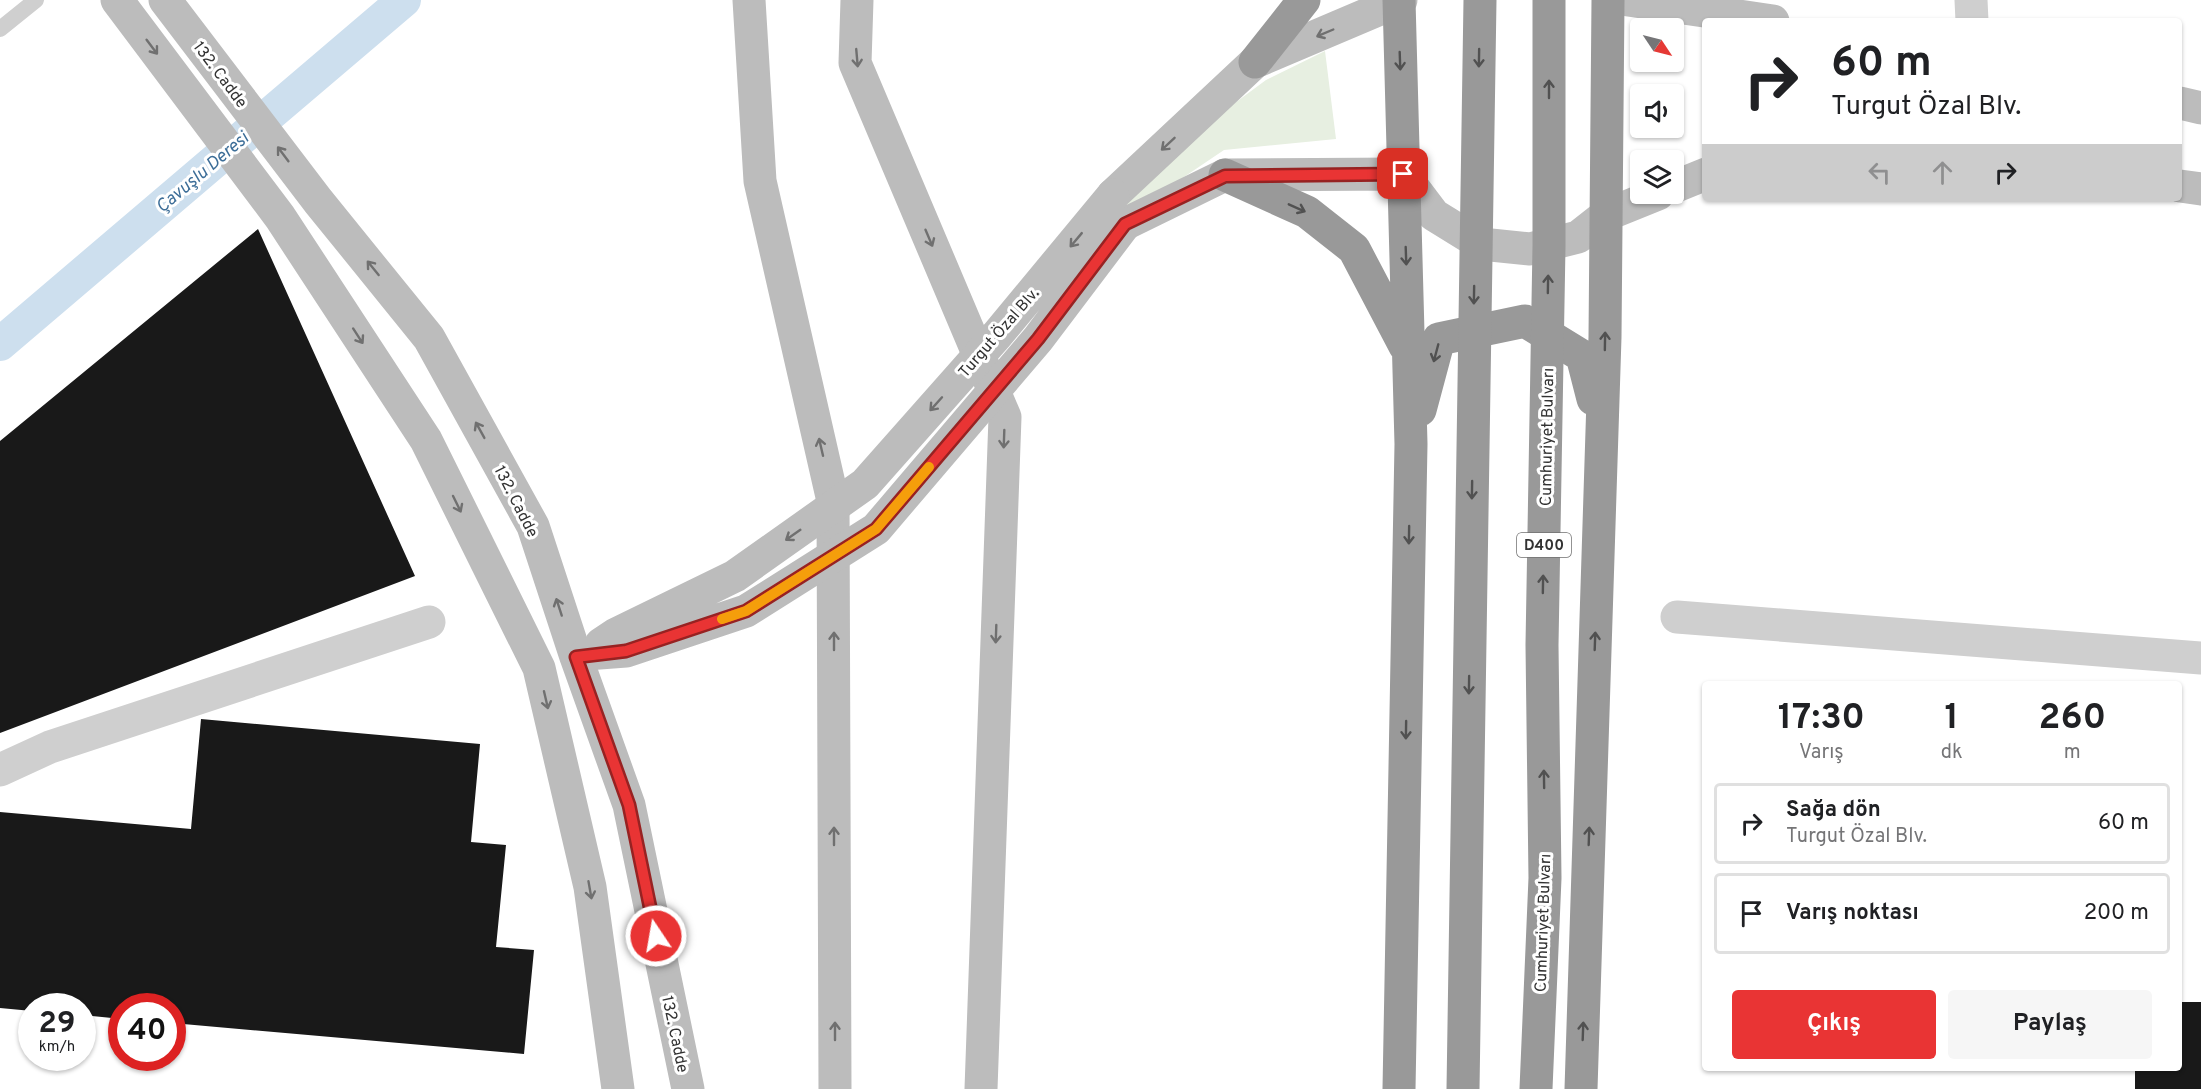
<!DOCTYPE html>
<html lang="tr">
<head>
<meta charset="utf-8">
<style>
	:root { --surface:#fff; --page:#f6f6f6; --text:#202124; --muted:#757577; --line:#e0e0e0; --accent:#e93434 }
	body { margin:0; font-family:Overpass,sans-serif; background:var(--page); color:var(--text); height:100vh; display:flex; flex-direction:column; font-size:22px; white-space:nowrap }
	* { box-sizing:border-box; margin:0 }
	p { font-size:20px; color:var(--muted) }
	.icon { flex:none; width:33px; height:33px; fill:none; stroke:currentColor; stroke-width:2; stroke-linecap:round; stroke-linejoin:round }
	.map { position:relative; flex:1; overflow:hidden }
	.sheet { position:absolute; left:1702px; top:681px; width:480px; height:390px; display:flex; flex-direction:column; background:var(--surface); border-radius:6px; box-shadow:0 2px 4px #0004 }
	.sheet>* { flex:none }
	.top-card { position:absolute; left:1702px; top:18px; width:480px; height:183px; border-radius:6px; box-shadow:0 2px 4px #0004; background:#fff; color:var(--text); overflow:hidden }
	.needle { width:39px; rotate:125deg }
	.tools { position:absolute; left:1630px; top:18px; display:grid; gap:12px }
	.tools a { display:grid; place-items:center; width:54px; height:54px; border-radius:6px; background:var(--surface); box-shadow:0 2px 4px #0004; font-size:30px }
	.speed { position:absolute; left:18px; top:993px; display:flex; gap:12px; font-size:30px; font-weight:700; text-align:center }
	.speed>* { display:grid; place-content:center; width:78px; height:78px; border-radius:50%; background:var(--surface); box-shadow:0 2px 4px #0004; line-height:1 }
	.speed small { font-size:15px; font-weight:400 }
	.speed .limit { border:9px solid #d22; background:#fff; color:#111 }
	.pin { position:absolute; display:grid; place-items:center; width:51px; height:51px; color:#fff; margin:-26px; border-radius:12px; box-shadow:0 3px 9px #0006 }
	.me { position:absolute; width:66px; margin:-33px; rotate:348deg; stroke-linejoin:round; filter:drop-shadow(0 0 4px #0008) }
	.turn { display:flex; align-items:center; gap:21px; height:126px; padding:0 30px; font-size:27px }
	.turn .icon { width:78px; height:78px; stroke-width:2.5 }
	.turn b { display:block; font-size:42px; line-height:51px }
	.lanes { display:flex; align-items:center; height:57px; padding:0 30px; background:#0003; justify-content:center; gap:30px; direction:ltr }
	.lanes .off { opacity:.35 }
	.eta { display:flex; justify-content:space-evenly; align-items:center; height:102px; text-align:center }
	.eta b { font-size:36px; font-weight:700; line-height:42px }
	.primary-button { display:flex; gap:12px; margin-top:auto; padding:12px 30px }
	.primary-button a { flex:1; height:69px; border-radius:6px; background:var(--accent); color:#fff; font-size:24px; font-weight:700; line-height:69px; text-align:center }
	.primary-button a+a { background:var(--page); color:var(--text) }
	ul { padding:0; list-style:none }
	li { display:flex; align-items:center; gap:18px; height:81px; margin:0 12px 9px; padding:0 18px; border:3px solid var(--line); border-radius:6px }
	li div { flex:1 }
	li b { display:block; font-size:22px }
	li em { font-style:normal }
	.map>svg:first-child { display:block }
	.green { fill:#e7efe1 }
	.lines { fill:none; stroke-linecap:round; stroke-linejoin:round }
	.canal { stroke:#cddfee; stroke-width:34 }
	.building { fill:#191919 }
	.lane { stroke:#cfcfcf; stroke-width:16 }
	.street { stroke:#cfcfcf; stroke-width:33 }
	.secondary { stroke:#bcbcbc; stroke-width:33 }
	.highway { stroke:#999; stroke-width:33 }
	.secondary-bridge { stroke:#bcbcbc; stroke-width:33 }
	.highway-bridge { stroke:#999; stroke-width:33 }
	.oneway { stroke:#707070 }
	.oneway2 { stroke:#515151 }
	.route-casing { stroke:#972222; stroke-width:15 }
	.route { stroke:#e93434; stroke-width:10 }
	.slow { stroke:#f59e0b; stroke-width:10 }
	.labels { text-anchor:middle; stroke-width:6; stroke-linejoin:round; paint-order:stroke }
	.shield { fill:#fff; stroke:#707070; stroke-width:1.5 }
	.shield-label { font-size:15px; font-weight:bold; fill:#323232 }
	.street-label { font-size:16px; fill:#323232; stroke:#fff }
	.water-label { font-size:18px; font-style:italic; fill:#3d6e98; stroke:#fff }
</style>
</head>
<body>
<div class="map">
<svg width="2201" height="1089" viewBox="0 0 2201 1089">
	<rect width="100%" height="100%" fill="#fff"/>
	<!-- green -->
	<path class="green" d="M 1325,51 L 1336,139 L 1224,150 L 1092,239 L 1201,128 L 1266,80 Z"/>
	<g class="lines">
		<!-- canal -->
		<path class="canal" d="M 0,344 L 404,0"/>
	</g>
	<!-- building -->
	<path class="building" d="M 258,229 L 415,576 L 0,733 L 0,441 Z
		M 201,719 L 480,744 L 471,842 L 506,845 L 496,947 L 534,950 L 524,1054 L 172,1023 L 172,1006 L 122,1006 L 122,1019 L 82,1015 L 82,1006 L 32,1006 L 32,1011 L 0,1008 L 0,812 L 191,829 Z
		M 2180,1002 L 2201,1002 L 2201,1089 L 2135,1089 L 2135,1068 L 2180,1068 Z"/>
	<g class="lines">
		<!-- lane -->
		<path class="lane" d="M 0,29 L 36,0"/>
		<!-- street -->
		<path class="street" d="M 1971,0 L 1972,21
			M 1677,617 L 2201,658
			M 0,770 L 50,747 L 429,622"/>
		<!-- secondary -->
		<path class="secondary" d="M 117,0 L 280,217 L 426,440 L 539,668 L 590,887 L 618,1089
			M 165,0 L 318,201 L 429,338 L 533,526 L 576,657 L 629,805 L 688,1089
			M 749,0 L 760,181 L 833,501 L 835,1089
			M 857,0 L 855,63 L 1005,417 L 981,1089
			M 1628,0 L 1773,21
			M 2180,103 L 2201,108
			M 2180,186 L 2201,189
			M 1674,187 L 1706,174
			M 1113,195 L 1255,62 L 1401,0
			M 1125,224 L 1225,175 L 1403,174 L 1434,215 L 1481,244 L 1530,249 L 1578,237 L 1606,215 L 1658,194"/>
		<!-- highway -->
		<path class="highway" d="M 1399,0 L 1411,444 L 1399,1089
			M 1255,62 L 1304,0
			M 1225,175 L 1307,212 L 1354,249 L 1405,346
			M 1420,410 L 1439,339 L 1525,321 L 1582,356 L 1593,399
			M 1581,1089 L 1605,337 L 1608,0"/>
		<!-- secondary-bridge -->
		<path class="secondary-bridge" d="M 601,644 L 616,634 L 735,576 L 865,484 L 997,335 L 1113,195
			M 586,654 L 626,651 L 746,611 L 876,529 L 1038,339 L 1125,224"/>
		<!-- highway-bridge -->
		<path class="highway-bridge" d="M 1463,1089 L 1480,0
			M 1536,1089 L 1545,878 L 1542,645 L 1549,246 L 1549,0"/>
	</g>
	<!-- one-way arrows -->
	<defs><path id="oneway-shaft" d="M-6 0H5M1.5-3L5.5 0L1.5 3" fill="none" stroke-width="1.6" stroke-linecap="round" stroke-linejoin="round" transform="scale(1.5)"/></defs>
	<g class="oneway">
		<use href="#oneway-shaft" transform="translate(1325 33) rotate(157)"/>
		<use href="#oneway-shaft" transform="translate(152 47) rotate(53)"/>
		<use href="#oneway-shaft" transform="translate(857 58) rotate(85)"/>
		<use href="#oneway-shaft" transform="translate(1168 144) rotate(137)"/>
		<use href="#oneway-shaft" transform="translate(283 154) rotate(-127)"/>
		<use href="#oneway-shaft" transform="translate(929 238) rotate(67)"/>
		<use href="#oneway-shaft" transform="translate(1076 240) rotate(130)"/>
		<use href="#oneway-shaft" transform="translate(373 268) rotate(-129)"/>
		<use href="#oneway-shaft" transform="translate(358 336) rotate(57)"/>
		<use href="#oneway-shaft" transform="translate(936 404) rotate(132)"/>
		<use href="#oneway-shaft" transform="translate(480 430) rotate(-119)"/>
		<use href="#oneway-shaft" transform="translate(1004 439) rotate(92)"/>
		<use href="#oneway-shaft" transform="translate(821 447) rotate(-103)"/>
		<use href="#oneway-shaft" transform="translate(457 504) rotate(64)"/>
		<use href="#oneway-shaft" transform="translate(793 535) rotate(145)"/>
		<use href="#oneway-shaft" transform="translate(559 607) rotate(-108)"/>
		<use href="#oneway-shaft" transform="translate(996 634) rotate(92)"/>
		<use href="#oneway-shaft" transform="translate(834 641) rotate(-90)"/>
		<use href="#oneway-shaft" transform="translate(546 700) rotate(77)"/>
		<use href="#oneway-shaft" transform="translate(834 836) rotate(-90)"/>
		<use href="#oneway-shaft" transform="translate(590 890) rotate(80)"/>
		<use href="#oneway-shaft" transform="translate(835 1031) rotate(-90)"/>
	</g>
	<g class="oneway2">
		<use href="#oneway-shaft" transform="translate(1479 58) rotate(91)"/>
		<use href="#oneway-shaft" transform="translate(1400 61) rotate(88)"/>
		<use href="#oneway-shaft" transform="translate(1549 89) rotate(-90)"/>
		<use href="#oneway-shaft" transform="translate(1297 208) rotate(24)"/>
		<use href="#oneway-shaft" transform="translate(1406 256) rotate(88)"/>
		<use href="#oneway-shaft" transform="translate(1548 284) rotate(-89)"/>
		<use href="#oneway-shaft" transform="translate(1474 295) rotate(91)"/>
		<use href="#oneway-shaft" transform="translate(1605 341) rotate(-89)"/>
		<use href="#oneway-shaft" transform="translate(1436 353) rotate(105)"/>
		<use href="#oneway-shaft" transform="translate(1472 490) rotate(91)"/>
		<use href="#oneway-shaft" transform="translate(1409 535) rotate(91)"/>
		<use href="#oneway-shaft" transform="translate(1543 584) rotate(-89)"/>
		<use href="#oneway-shaft" transform="translate(1595 641) rotate(-88)"/>
		<use href="#oneway-shaft" transform="translate(1469 685) rotate(91)"/>
		<use href="#oneway-shaft" transform="translate(1406 730) rotate(91)"/>
		<use href="#oneway-shaft" transform="translate(1544 779) rotate(-91)"/>
		<use href="#oneway-shaft" transform="translate(1589 836) rotate(-88)"/>
		<use href="#oneway-shaft" transform="translate(1583 1031) rotate(-88)"/>
	</g>
	<g class="lines">
		<defs>
			<path id="route" d="M 656,936 L 629,805 L 576,657 L 626,651 L 746,611 L 876,529 L 1038,339 L 1125,224 L 1225,176 L 1403,174"/>
		</defs>
		<!-- route casing -->
		<use href="#route" class="route-casing"/>
		<!-- route -->
		<use href="#route" class="route"/>
		<!-- slow -->
		<path class="slow" d="M 722,619 L 746,611 L 876,529 L 929,467"/>
	</g>
	<g class="labels">
		<!-- shield labels -->
		<rect class="shield" x="1517" y="533" width="54" height="24" rx="4.5"/>
		<g class="shield-label">
			<text x="1544" y="550">D400</text>
		</g>
		<!-- street labels -->
		<g class="street-label">
			<text transform="translate(221 74) rotate(53)" y="6">132. Cadde</text>
			<text transform="translate(998 332) rotate(-49)" y="6">Turgut Özal Blv.</text>
			<text transform="translate(1546 437) rotate(-89)" y="6">Cumhuriyet Bulvarı</text>
			<text transform="translate(517 501) rotate(63)" y="6">132. Cadde</text>
			<text transform="translate(1542 923) rotate(-88)" y="6">Cumhuriyet Bulvarı</text>
			<text transform="translate(676 1034) rotate(78)" y="6">132. Cadde</text>
		</g>
		<!-- water labels -->
		<g class="water-label">
			<text transform="translate(202 172) rotate(-40)" y="6">Çavuşlu Deresi</text>
		</g>
	</g>
</svg>
<div class="tools">
<a><svg class="needle" viewBox="-14 -14 28 28"><path d="M0-13l5 13h-10z" fill="#e53935"/><path d="M0 13l5-13h-10z" fill="#757577"/></svg></a>
<a><svg class="icon" aria-label="sound" viewBox="0 0 24 24"><path d="M4 9h4l5-4v14l-5-4H4zM17 9q2 3 0 6"/></svg></a>
<a><svg class="icon" aria-label="layers" viewBox="0 0 24 24"><path d="M12 4l9 5-9 5-9-5zM3 14l9 5 9-5"/></svg></a>
</div>
<div class="speed"><div>29<small>km/h</small></div><div class="limit">40</div></div>
<div class="pin" style="left:1403px;top:174px;background:#d93025"><svg class="icon" aria-label="arrive" viewBox="0 0 24 24"><path d="M6 21V4h12l-3 4 3 4H6"/></svg></div>
<svg class="me" style="left:656px;top:936px" viewBox="-20 -20 40 40"><circle r="17" fill="#e93434" stroke="#fff" stroke-width="3"/><path d="M0-11L8 9 0 5-8 9z" fill="#fff"/></svg>
<div class="top-card">
<div class="turn"><svg class="icon" aria-label="right" viewBox="0 0 24 24"><path d="M7 20v-9h11M14 6l5 5-5 5"/></svg><div><b>60 m</b>Turgut Özal Blv.</div></div>
<div class="lanes"><svg class="icon off" aria-label="left" viewBox="0 0 24 24"><path d="M17 20v-9H6M10 6l-5 5 5 5"/></svg><svg class="icon off" aria-label="ahead" viewBox="0 0 24 24"><path d="M12 20V5M6 11l6-6 6 6"/></svg><svg class="icon" aria-label="right" viewBox="0 0 24 24"><path d="M7 20v-9h11M14 6l5 5-5 5"/></svg></div>
</div>
<section class="sheet">
<div class="eta">
<div><b>17:30</b><p>Varış</p></div>
<div><b>1</b><p>dk</p></div>
<div><b>260</b><p>m</p></div>
</div>
<ul>
<li><svg class="icon" aria-label="right" viewBox="0 0 24 24"><path d="M7 20v-9h11M14 6l5 5-5 5"/></svg><div><b>Sağa dön</b><p>Turgut Özal Blv.</p></div><em>60 m</em></li>
<li><svg class="icon" aria-label="arrive" viewBox="0 0 24 24"><path d="M6 21V4h12l-3 4 3 4H6"/></svg><div><b>Varış noktası</b></div><em>200 m</em></li>
</ul>
<div class="primary-button"><a>Çıkış</a><a>Paylaş</a></div>
</section>
</div>
</body>
</html>
